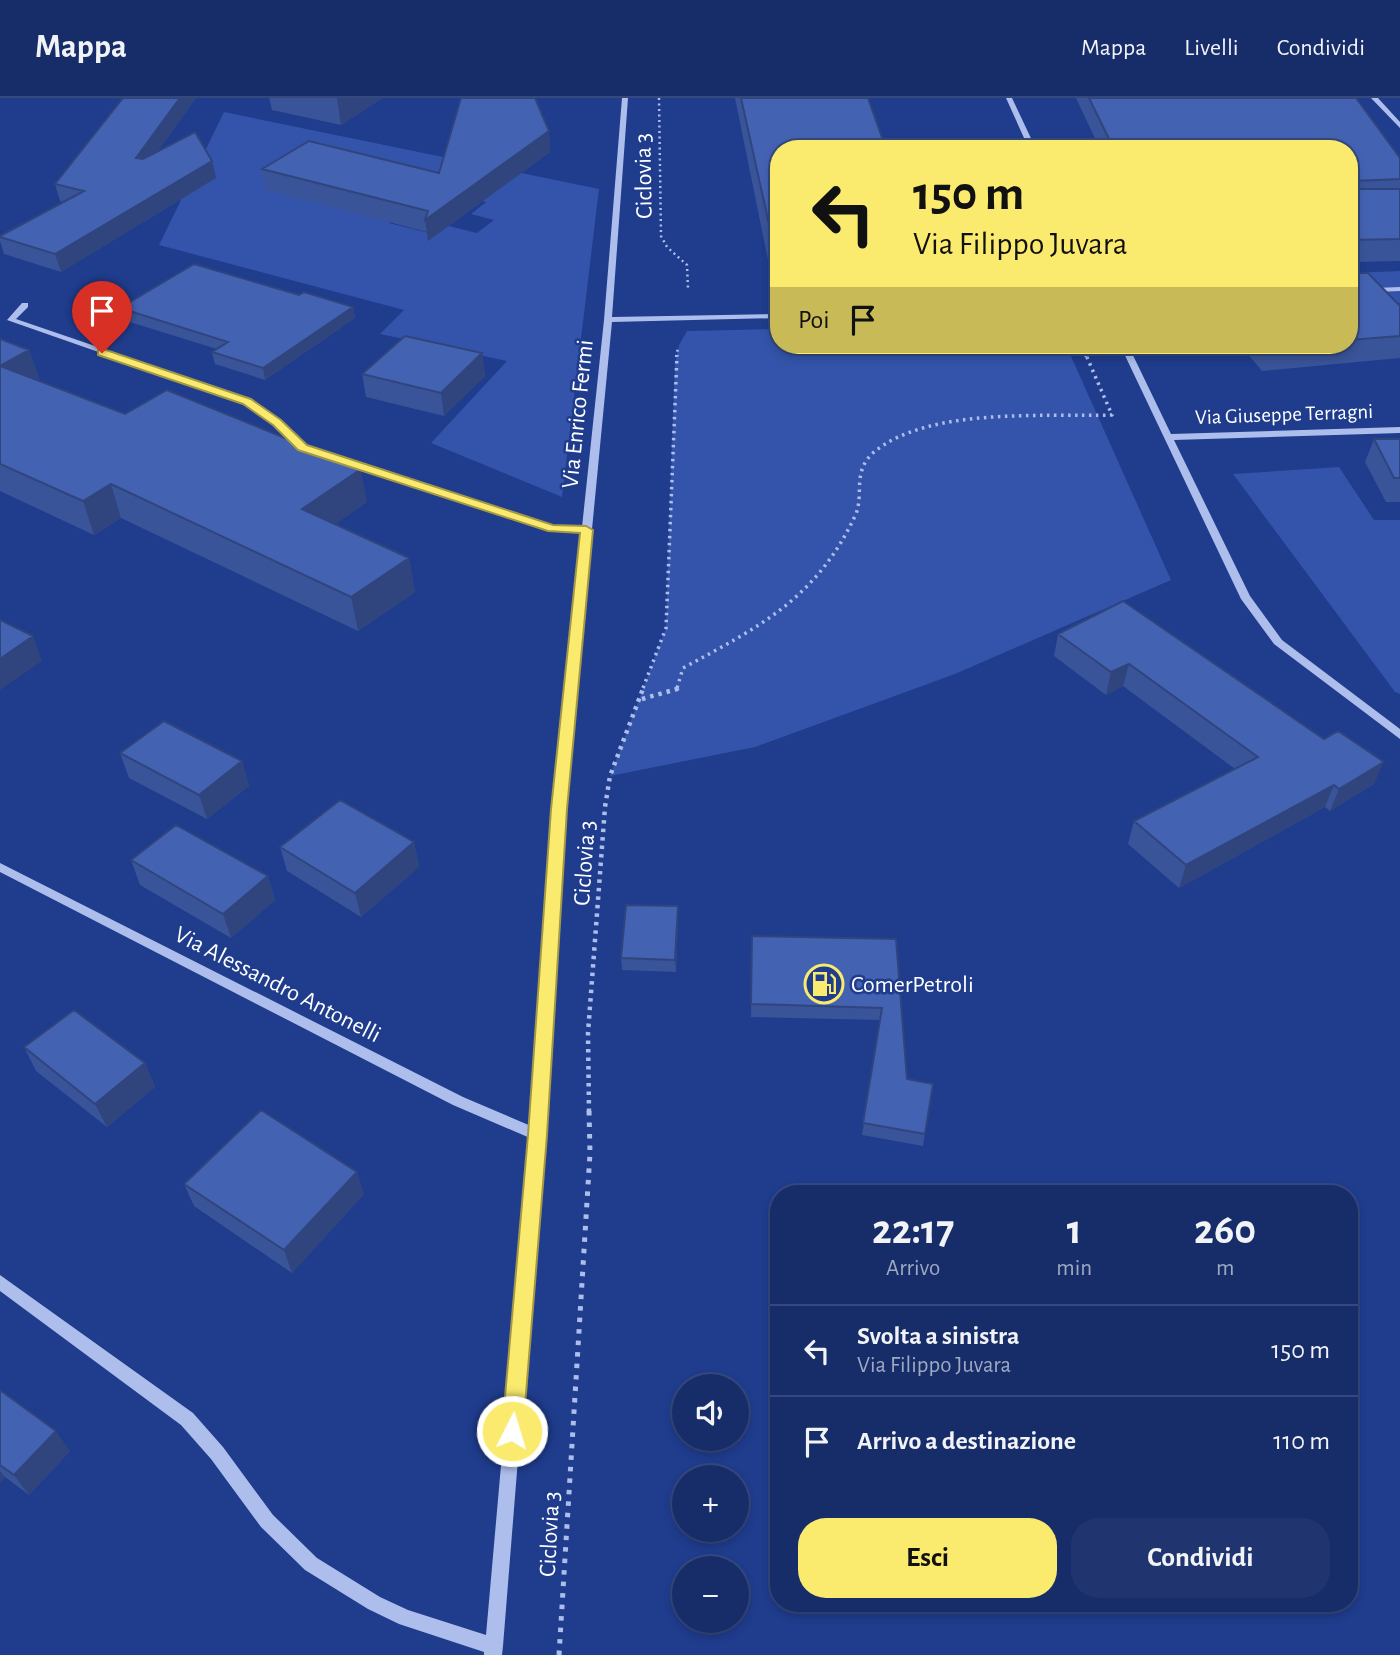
<!DOCTYPE html>
<html lang="it">
<head>
<meta charset="utf-8">
<style>
	:root { --surface:#172d6a; --page:#203570; --text:#f1f3f6; --muted:#9ea8c1; --line:#36497e; --accent:#faea6d }
	body { margin:0; font-family:"Alegreya Sans",sans-serif; background:var(--page); color:var(--text); height:100vh; display:flex; flex-direction:column; font-size:26px; white-space:nowrap }
	* { box-sizing:border-box; margin:0 }
	p { font-size:23px; color:var(--muted) }
	.icon { flex:none; width:38px; height:38px; fill:none; stroke:currentColor; stroke-width:2; stroke-linecap:round; stroke-linejoin:round }
	.map { position:relative; flex:1; overflow:hidden }
	.panel { position:absolute; left:770px; top:1087px; width:588px; height:427px; display:flex; flex-direction:column; background:var(--surface); border-radius:28px; box-shadow:0 4px 10px #0003,0 0 0 2px var(--line) }
	.panel>* { flex:none }
	.banner { position:absolute; left:770px; top:42px; width:588px; height:214px; border-radius:28px; box-shadow:0 4px 10px #0003,0 0 0 2px var(--line); background:#faea6d; color:#111; overflow:hidden }
	.tools { position:absolute; left:672px; top:1276px; display:grid; gap:14px }
	.tools a { display:grid; place-items:center; width:77px; height:77px; border-radius:50%; background:var(--surface); box-shadow:0 4px 10px #0003,0 0 0 2px var(--line); font-size:35px }
	.pin { position:absolute; display:grid; place-items:center; width:60px; height:60px; color:#fff; margin:-72px -30px; border-radius:50% 50% 50% 0; rotate:-45deg; box-shadow:0 0 7px #0007 }
	.pin .icon { rotate:45deg }
	.me { position:absolute; width:77px; margin:-38px; rotate:5deg; stroke-linejoin:round; filter:drop-shadow(0 0 5px #0008) }
	.turn { display:flex; align-items:center; gap:24px; height:147px; padding:0 28px; font-size:32px }
	.turn .icon { width:91px; height:91px; stroke-width:2.5 }
	.turn b { display:block; font-size:49px; line-height:60px }
	.then { display:flex; align-items:center; height:66px; padding:0 28px; background:#0003; gap:14px; font-size:26px }
	.eta { display:flex; justify-content:space-evenly; align-items:center; height:119px; text-align:center }
	.eta b { font-size:42px; font-weight:700; line-height:49px }
	.button { display:flex; gap:14px; margin-top:auto; padding:14px 28px }
	.button a { flex:1; height:80px; border-radius:28px; background:var(--accent); color:#111; font-size:28px; font-weight:700; line-height:80px; text-align:center }
	.button a+a { background:var(--page); color:var(--text) }
	ul { padding:0; list-style:none }
	li { display:flex; align-items:center; gap:21px; height:91px; padding:0 28px; border-top:2px solid var(--line) }
	li div { flex:1 }
	li b { display:block; font-size:26px }
	li em { font-style:normal }
	header { display:flex; align-items:center; gap:42px; box-sizing:border-box; height:98px; padding:0 35px; background:var(--surface); border-bottom:2px solid var(--line) }
	header strong { font-size:33px }
	nav { display:flex; gap:38px; margin-inline-start:auto; font-size:24px }
	.map>svg:first-child { display:block }
	.green { fill:#3354aa; fill-rule:evenodd }
	.lines { fill:none; stroke-linecap:round; stroke-linejoin:round }
	.path-far3 { stroke:#adbeec; stroke-width:2.5; stroke-dasharray:2 3.5; stroke-linecap:butt }
	.path-far2 { stroke:#adbeec; stroke-width:3.5; stroke-dasharray:2.5 4.5; stroke-linecap:butt }
	.path-far1 { stroke:#adbeec; stroke-width:4.5; stroke-dasharray:3.5 5; stroke-linecap:butt }
	.path { stroke:#adbeec; stroke-width:5; stroke-dasharray:4.5 7; stroke-linecap:butt }
	.minor { fill:#adbeec; fill-rule:evenodd }
	.wall { fill:#3a5499 }
	.shaded-wall { fill:#30457d }
	.building { fill:#4462b2; stroke:#30457d; stroke-width:2 }
	.route { fill:#faea6d; stroke:#a29847; stroke-width:2 }
	.labels { text-anchor:middle; stroke-width:5; stroke-linejoin:round; paint-order:stroke }
	.far-street-label { font-size:21px; fill:#fff; stroke:#1f3c8d }
	.street-label { font-size:24px; fill:#fff; stroke:#1f3c8d }
	.poi-label { font-size:24px; fill:#fff; stroke:#1f3c8d; text-anchor:start }
</style>
</head>
<body>
<header>
<strong>Mappa</strong>
<nav><a>Mappa</a><a>Livelli</a><a>Condividi</a></nav>
</header>
<div class="map">
<svg width="1400" height="1557" viewBox="0 0 1400 1557">
	<rect width="100%" height="100%" fill="#1f3c8d"/>
	<!-- green -->
	<path class="green" d="M 224,14 L 599,91 L 562,399 L 431,345 L 507,263 L 380,236 L 404,212 L 159,147 ZM 457,97 L 486,104 L 471,116 L 494,122 L 477,135 L 445,127 L 433,136 L 389,125 L 404,114 Z
		M 1400,173 L 1400,205 L 1349,207 L 1349,175 Z
		M 779,231 L 779,247 L 1066,247 L 1171,482 L 955,576 L 755,649 L 610,678 L 666,530 L 675,266 L 679,247 L 687,233 Z
		M 1339,369 L 1374,422 L 1400,422 L 1400,596 L 1395,594 L 1233,376 Z"/>
	<g class="lines">
		<!-- path-far3 -->
		<path class="path-far3" d="M 659,0 L 661,138 L 667,149 L 687,167 L 688,191
			M 1081,247 L 1086,259
			M 676,259 L 678,250"/>
		<!-- path-far2 -->
		<path class="path-far2" d="M 643,590 L 666,530 L 677,257
			M 677,590 L 683,570 C 759,529 816,501 855,418 C 865,397 851,374 874,354 C 929,309 1042,319 1112,317 L 1086,257"/>
		<!-- path-far1 -->
		<path class="path-far1" d="M 642,601 L 677,591 L 678,588
			M 589,1014 L 588,935 L 605,709 L 610,678 L 644,588"/>
		<!-- path -->
		<path class="path" d="M 559,1557 L 590,1055 L 589,1012"/>
		<!-- minor -->
		<path class="minor" d="M 622,0 L 628,0 L 612,219 L 779,216 L 779,220 L 612,224 L 565,711 L 544,1037 L 503,1548 L 502,1557 L 484,1557 L 484,1554 L 399,1526 L 368,1511 L 305,1472 L 261,1429 L 211,1361 L 181,1327 L 0,1193 L 0,1177 L 193,1315 L 223,1349 L 273,1417 L 317,1460 L 380,1499 L 408,1512 L 486,1537 L 530,1040 L 453,1007 L 0,774 L 0,765 L 463,999 L 531,1028 L 553,711 L 582,435 L 549,432 L 300,352 L 274,326 L 244,305 L 7,222 L 22,205 L 28,205 L 28,209 L 16,221 L 250,301 L 280,322 L 306,348 L 553,427 L 582,429 L 604,222 Z
			M 1006,0 L 1012,0 L 1036,51 L 1029,51 Z
			M 1371,0 L 1378,0 L 1400,24 L 1400,30 Z
			M 1400,189 L 1400,193 L 1349,195 L 1349,191 Z
			M 1120,247 L 1128,247 L 1171,336 L 1400,329 L 1400,335 L 1174,342 L 1250,498 L 1282,542 L 1400,631 L 1400,641 L 1274,546 L 1241,501 Z"/>
	</g>
	<!-- wall -->
	<path class="wall" d="M 123,0 L 196,0 L 157,54 L 212,63 L 216,80 L 61,174 L 4,156 L 0,143 L 0,138 L 63,104 L 60,103 L 55,86 Z
		M 269,0 L 381,0 L 381,1 L 341,27 L 272,12 Z
		M 735,0 L 868,0 L 779,51 L 779,166 L 769,167 Z
		M 1076,0 L 1356,0 L 1400,60 L 1400,163 L 1357,164 L 1357,175 L 1400,208 L 1400,260 L 1262,273 L 1240,247 L 1349,247 L 1349,51 L 1100,51 Z
		M 549,33 L 550,54 L 428,143 L 427,134 L 266,92 L 262,71 L 439,75 Z
		M 299,197 L 353,209 L 355,220 L 265,282 L 215,266 L 212,254 L 217,251 L 123,222 L 120,210 Z
		M 0,241 L 29,252 L 40,283 L 125,316 L 367,404 L 335,426 L 409,460 L 415,494 L 358,533 L 121,420 L 94,437 L 0,393 Z
		M 482,255 L 485,278 L 444,318 L 366,299 L 362,276 Z
		M 1374,341 L 1400,341 L 1400,404 L 1386,404 L 1365,364 Z
		M 1123,503 L 1374,686 L 1330,713 L 1325,709 L 1179,790 L 1128,746 L 1134,723 L 1235,671 L 1123,588 L 1106,597 L 1054,558 L 1058,536 Z
		M 120,655 L 242,663 L 249,688 L 207,721 L 129,680 Z
		M 414,744 L 419,769 L 361,819 L 287,773 L 280,749 Z
		M 131,762 L 268,778 L 275,802 L 231,840 L 140,787 Z
		M 678,821 L 676,874 L 622,872 L 621,860 Z
		M 752,838 L 896,841 L 907,981 L 933,986 L 923,1048 L 862,1037 L 880,922 L 751,919 Z
		M 24,949 L 145,965 L 155,989 L 107,1029 L 36,973 Z
		M 184,1086 L 364,1096 L 292,1175 L 194,1108 Z
		M 0,1292 L 70,1353 L 29,1397 L 5,1379 L 0,1385 Z"/>
	<!-- shaded-wall -->
	<path class="shaded-wall" d="M 180,0 L 196,0 L 141,77 L 136,60 Z
		M 337,0 L 381,0 L 381,1 L 341,27 Z
		M 549,33 L 550,54 L 428,143 L 425,122 Z
		M 212,63 L 216,80 L 61,174 L 55,156 Z
		M 1359,166 L 1352,188 L 1354,167 Z
		M 353,209 L 355,220 L 265,282 L 263,270 Z
		M 29,252 L 40,283 L 0,268 Z
		M 482,255 L 485,278 L 444,318 L 441,295 Z
		M 361,371 L 367,404 L 309,445 L 302,411 Z
		M 111,386 L 121,420 L 94,437 L 83,403 Z
		M 409,460 L 415,494 L 358,533 L 351,499 Z
		M 33,538 L 42,563 L 0,592 L 0,561 Z
		M 1129,566 L 1123,588 L 1106,597 L 1111,574 Z
		M 242,663 L 249,688 L 207,721 L 199,697 Z
		M 1384,664 L 1374,686 L 1330,713 L 1339,691 Z
		M 1334,687 L 1325,709 L 1179,790 L 1186,767 Z
		M 414,744 L 419,769 L 361,819 L 355,795 Z
		M 268,778 L 275,802 L 231,840 L 223,816 Z
		M 678,808 L 678,821 L 676,874 L 675,862 Z
		M 145,965 L 155,989 L 107,1029 L 95,1006 Z
		M 357,1074 L 364,1096 L 292,1175 L 284,1152 Z
		M 56,1333 L 70,1353 L 29,1397 L 14,1377 Z
		M 0,1373 L 5,1379 L 0,1385 Z"/>
	<!-- building -->
	<path class="building" d="M 123,0 L 180,0 L 136,60 L 143,61 L 195,34 L 212,63 L 55,156 L 0,139 L 0,138 L 84,93 L 55,86 Z
		M 461,0 L 535,0 L 549,33 L 425,122 L 428,113 L 262,71 L 309,43 L 439,75 Z
		M 741,0 L 868,0 L 886,51 L 779,51 L 779,135 L 771,135 Z
		M 1089,0 L 1356,0 L 1400,60 L 1400,81 L 1354,83 L 1356,91 L 1400,91 L 1400,141 L 1349,142 L 1349,51 L 1114,51 Z
		M 1349,156 L 1359,166 L 1354,167 L 1354,175 L 1368,175 L 1400,208 L 1400,238 L 1349,242 Z
		M 194,166 L 299,197 L 304,194 L 353,209 L 263,270 L 212,254 L 228,244 L 120,210 Z
		M 405,238 L 482,255 L 441,295 L 362,276 Z
		M 0,241 L 29,252 L 0,268 L 125,316 L 167,292 L 361,371 L 302,411 L 409,460 L 351,499 L 111,386 L 83,403 L 0,366 Z
		M 1265,247 L 1303,247 L 1268,250 Z
		M 1374,341 L 1400,341 L 1400,380 L 1394,380 Z
		M 1123,503 L 1324,641 L 1338,633 L 1384,664 L 1339,691 L 1334,687 L 1186,767 L 1134,723 L 1258,659 L 1129,566 L 1111,574 L 1058,536 Z
		M 0,522 L 33,538 L 0,561 Z
		M 164,623 L 242,663 L 199,697 L 120,655 Z
		M 340,702 L 414,744 L 355,795 L 280,749 Z
		M 176,727 L 268,778 L 223,816 L 131,762 Z
		M 626,807 L 678,808 L 675,862 L 621,860 Z
		M 752,838 L 896,841 L 907,981 L 933,986 L 925,1036 L 863,1025 L 882,910 L 751,906 Z
		M 74,912 L 145,965 L 95,1006 L 24,949 Z
		M 261,1012 L 357,1074 L 284,1152 L 184,1086 Z
		M 0,1292 L 56,1333 L 14,1377 L 0,1367 Z"/>
	<!-- route -->
	<path class="route" d="M 98,252 L 106,252 L 251,301 L 281,322 L 307,347 L 553,427 L 586,428 L 593,432 L 567,711 L 547,1037 L 523,1333 L 520,1340 L 512,1343 L 505,1340 L 502,1333 L 528,1037 L 551,711 L 580,435 L 548,433 L 298,352 L 273,327 L 243,306 L 98,257 Z"/>
	<!-- icons -->
	<defs>
		<symbol id="fuel-ring" viewBox="-11 -11 22 22"><circle r="9.5" fill="#1f3c8d" stroke="#faea6d" stroke-width="1.5"/><path d="M-5.5-6h7V0h2V4h1.3V-2.5L3-4.5l.8-.8L6-3V5H2.5V1h-1V6h-7ZM-4.2-4.7v3.2H.2V-4.7Z" fill="#faea6d"/></symbol>
	</defs>
	<g fill-rule="evenodd">
		<use href="#fuel-ring" x="802" y="864" width="44" height="44"/>
	</g>
	<g class="labels">
		<!-- far-street labels -->
		<g class="far-street-label">
			<text transform="translate(1284 316) rotate(-2)" y="7">Via Giuseppe Terragni</text>
		</g>
		<!-- street labels -->
		<g class="street-label">
			<text transform="translate(643 78) rotate(-91)" y="8">Ciclovia 3</text>
			<text transform="translate(577 316) rotate(-84)" y="8">Via Enrico Fermi</text>
			<text transform="translate(584 765) rotate(-86)" y="8">Ciclovia 3</text>
			<text transform="translate(278 886) rotate(27)" y="8">Via Alessandro Antonelli</text>
			<text transform="translate(549 1436) rotate(-87)" y="8">Ciclovia 3</text>
		</g>
		<!-- poi labels -->
		<g class="poi-label">
			<text x="851" y="894">ComerPetroli</text>
		</g>
	</g>
</svg>
<div class="tools">
<a><svg class="icon" aria-label="sound" viewBox="0 0 24 24"><path d="M4 9h4l5-4v14l-5-4H4zM17 9q2 3 0 6"/></svg></a>
<a>+</a>
<a>−</a>
</div>
<div class="pin" style="left:102px;top:255px;background:#d93025"><svg class="icon" aria-label="arrive" viewBox="0 0 24 24"><path d="M6 21V4h12l-3 4 3 4H6"/></svg></div>
<svg class="me" style="left:512px;top:1333px" viewBox="-20 -20 40 40"><circle r="17" fill="#faea6d" stroke="#fff" stroke-width="3"/><path d="M0-11L8 9 0 5-8 9z" fill="#fff"/></svg>
<div class="banner">
<div class="turn"><svg class="icon" aria-label="left" viewBox="0 0 24 24"><path d="M17 20v-9H6M10 6l-5 5 5 5"/></svg><div><b>150 m</b>Via Filippo Juvara</div></div>
<div class="then">Poi<svg class="icon" aria-label="arrive" viewBox="0 0 24 24"><path d="M6 21V4h12l-3 4 3 4H6"/></svg></div>
</div>
<section class="panel">
<div class="eta">
<div><b>22:17</b><p>Arrivo</p></div>
<div><b>1</b><p>min</p></div>
<div><b>260</b><p>m</p></div>
</div>
<ul>
<li><svg class="icon" aria-label="left" viewBox="0 0 24 24"><path d="M17 20v-9H6M10 6l-5 5 5 5"/></svg><div><b>Svolta a sinistra</b><p>Via Filippo Juvara</p></div><em>150 m</em></li>
<li><svg class="icon" aria-label="arrive" viewBox="0 0 24 24"><path d="M6 21V4h12l-3 4 3 4H6"/></svg><div><b>Arrivo a destinazione</b></div><em>110 m</em></li>
</ul>
<div class="button"><a>Esci</a><a>Condividi</a></div>
</section>
</div>
</body>
</html>
